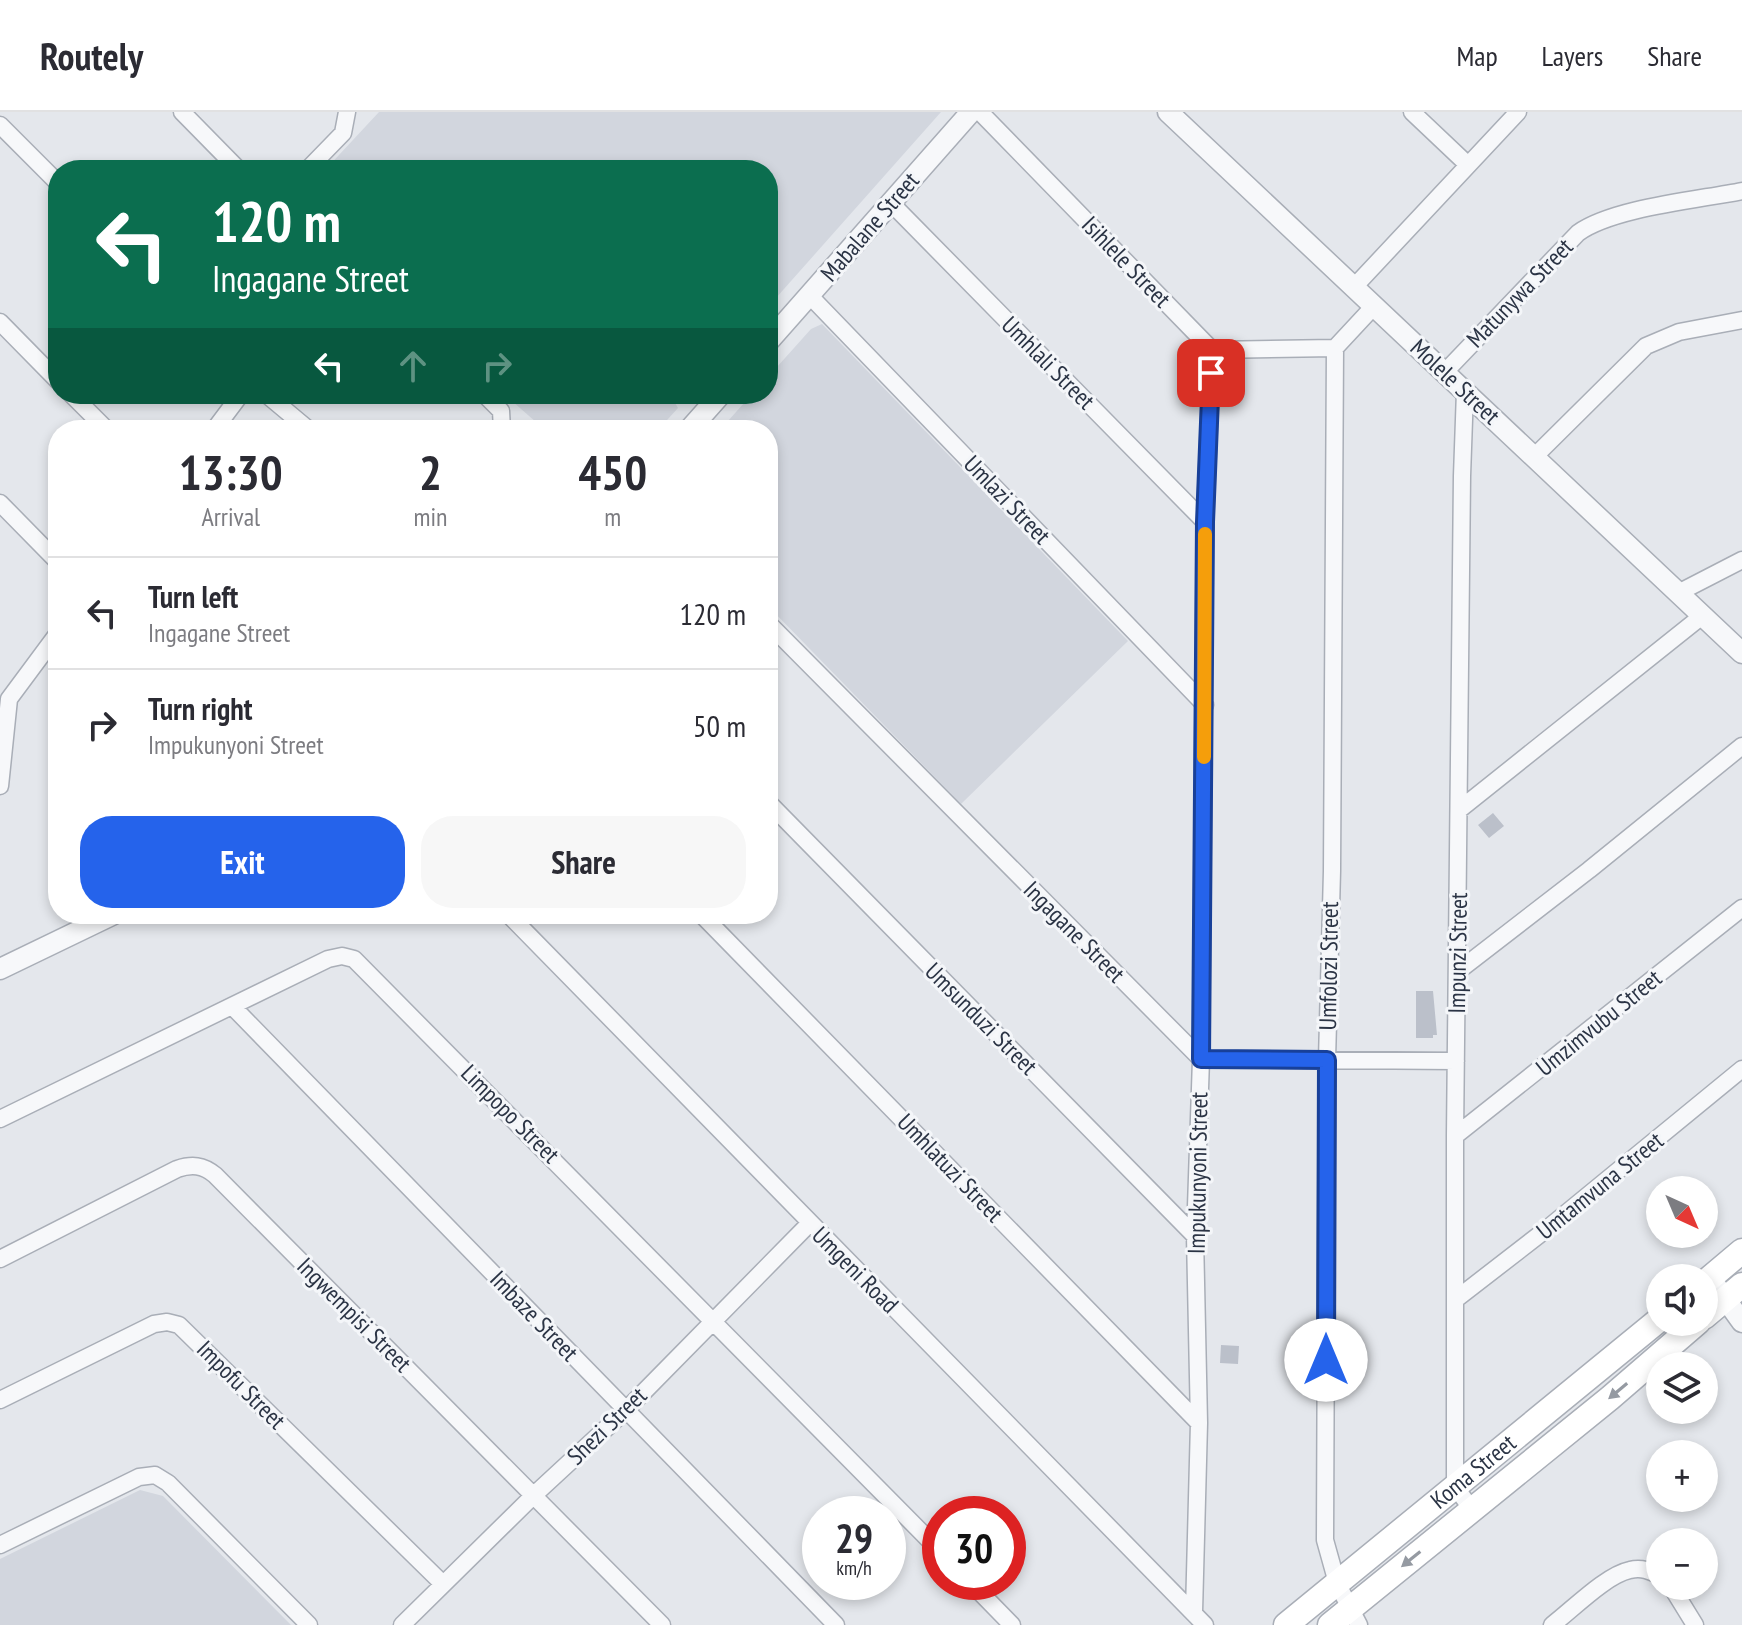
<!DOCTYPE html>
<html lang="en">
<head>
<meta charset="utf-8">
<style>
	:root { --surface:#fff; --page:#f7f7f7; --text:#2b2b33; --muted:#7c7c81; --line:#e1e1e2; --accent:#2563eb }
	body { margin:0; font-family:"PT Sans Narrow",sans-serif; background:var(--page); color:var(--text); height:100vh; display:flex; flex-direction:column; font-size:30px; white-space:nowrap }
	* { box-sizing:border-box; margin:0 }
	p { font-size:26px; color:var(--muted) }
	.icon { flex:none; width:44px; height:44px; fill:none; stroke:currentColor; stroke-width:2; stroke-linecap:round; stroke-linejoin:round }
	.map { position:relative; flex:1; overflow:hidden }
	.side { position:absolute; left:48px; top:308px; width:730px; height:504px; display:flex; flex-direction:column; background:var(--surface); border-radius:32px; box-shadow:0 4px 12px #0003 }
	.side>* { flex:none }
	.guide { position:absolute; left:48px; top:48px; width:730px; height:244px; border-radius:32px; box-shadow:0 4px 12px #0003; background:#0b6e4f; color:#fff; overflow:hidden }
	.needle { width:52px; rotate:136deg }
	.fabs { position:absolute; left:1646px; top:1064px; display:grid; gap:16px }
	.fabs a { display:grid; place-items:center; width:72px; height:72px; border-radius:50%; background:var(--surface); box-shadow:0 4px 12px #0003; font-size:40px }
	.speed { position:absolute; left:802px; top:1384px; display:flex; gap:16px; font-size:40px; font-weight:700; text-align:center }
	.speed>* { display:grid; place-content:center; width:104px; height:104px; border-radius:50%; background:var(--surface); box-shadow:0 4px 12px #0003; line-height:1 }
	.speed small { font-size:20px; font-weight:400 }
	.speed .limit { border:12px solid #d22; background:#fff; color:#111 }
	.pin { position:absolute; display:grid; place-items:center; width:68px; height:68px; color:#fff; margin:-34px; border-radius:16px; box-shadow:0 4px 12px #0006 }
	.me { position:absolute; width:88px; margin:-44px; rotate:0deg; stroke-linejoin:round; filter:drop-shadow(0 0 6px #0008) }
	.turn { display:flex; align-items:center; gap:28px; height:168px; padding:0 32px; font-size:36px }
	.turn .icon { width:104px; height:104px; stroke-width:2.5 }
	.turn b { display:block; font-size:56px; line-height:68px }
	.lanes { display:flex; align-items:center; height:76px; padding:0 32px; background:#0003; justify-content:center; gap:40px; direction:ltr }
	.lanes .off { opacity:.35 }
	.eta { display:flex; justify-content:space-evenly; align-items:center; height:136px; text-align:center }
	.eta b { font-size:48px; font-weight:600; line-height:56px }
	.button { display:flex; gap:16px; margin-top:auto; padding:16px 32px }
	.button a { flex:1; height:92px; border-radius:32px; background:var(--accent); color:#fff; font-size:32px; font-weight:600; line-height:92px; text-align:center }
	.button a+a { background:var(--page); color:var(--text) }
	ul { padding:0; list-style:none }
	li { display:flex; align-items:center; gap:24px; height:112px; padding:0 32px; border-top:2px solid var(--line) }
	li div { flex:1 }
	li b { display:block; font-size:30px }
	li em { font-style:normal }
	header { display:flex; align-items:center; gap:48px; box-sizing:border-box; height:112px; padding:0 40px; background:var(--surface); border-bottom:2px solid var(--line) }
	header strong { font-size:38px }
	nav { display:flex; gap:44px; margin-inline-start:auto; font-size:28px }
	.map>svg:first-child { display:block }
	.built { fill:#d2d6de }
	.building { fill:#bbc0ca }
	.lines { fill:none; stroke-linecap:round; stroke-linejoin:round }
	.minor-casing { stroke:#a9aeb7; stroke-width:19 }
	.tertiary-casing { stroke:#a9aeb7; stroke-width:23 }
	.secondary-casing { stroke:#a9aeb7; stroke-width:27 }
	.minor { stroke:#f7f8fa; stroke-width:16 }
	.tertiary { stroke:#f7f8fa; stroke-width:20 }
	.secondary { stroke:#fff; stroke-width:24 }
	.oneway { fill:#959aa2 }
	.route-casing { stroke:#184099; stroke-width:20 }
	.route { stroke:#2563eb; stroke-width:14 }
	.slow { stroke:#f59e0b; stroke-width:14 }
	.labels { text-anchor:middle; stroke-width:6; stroke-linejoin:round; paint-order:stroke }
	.street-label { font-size:24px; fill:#2b3445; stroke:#f4f6f9 }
</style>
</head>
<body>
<header>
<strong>Routely</strong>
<nav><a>Map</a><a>Layers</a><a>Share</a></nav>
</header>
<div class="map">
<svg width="1742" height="1513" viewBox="0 0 1742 1513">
	<rect width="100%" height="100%" fill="#e4e7ec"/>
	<!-- built -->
	<path class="built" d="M 379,0 L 941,0 L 768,195 L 768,58 L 325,58 Z
		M 822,212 L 1128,529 L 961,692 L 768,494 L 768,318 L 720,318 L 752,282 L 768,282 L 768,265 L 811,217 Z
		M 504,282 L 670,282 L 678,296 L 658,318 L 545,318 Z
		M 140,1378 L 163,1384 L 291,1513 L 0,1513 L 0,1447 Z"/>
	<!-- building -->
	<path class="building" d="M 1493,701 L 1504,714 L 1489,726 L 1478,713 Z
		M 1416,879 L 1433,879 L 1437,923 L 1433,923 L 1433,926 L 1416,926 Z
		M 1221,1233 L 1239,1234 L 1238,1252 L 1220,1251 Z"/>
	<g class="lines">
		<defs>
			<path id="minor" d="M 182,0 L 239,58
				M 980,0 L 1212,238 L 1335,236 L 1375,193
				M 1412,0 L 1468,53
				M 0,13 L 58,71
				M 307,58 L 343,21 L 347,0
				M 891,91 L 1205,410
				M 1355,174 L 1518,0
				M 810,184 L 1205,593
				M 0,210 L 58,269
				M 1335,236 L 1332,759 L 1327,948 L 1325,1428 L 1337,1471 L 1359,1513
				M 1444,261 L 1578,121 C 1613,96 1697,88 1742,79
				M 1465,279 L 1462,364 L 1455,1024 L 1455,1374 L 1472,1398
				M 71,282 L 107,318
				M 266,282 L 309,318
				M 484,282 L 501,299 L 502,318
				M 214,318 L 241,282
				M 1534,345 L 1646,234 L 1679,220 L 1742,208
				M 0,391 L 58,450
				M 1678,481 L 1742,448
				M 768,511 L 1201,947 L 1456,949
				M 0,674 L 9,587 L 58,521
				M 768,690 L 1195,1124
				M 1459,698 L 1702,504
				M 508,802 L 1205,1513
				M 701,802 L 1199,1311
				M 1457,860 L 1589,758 L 1742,634
				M 232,894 L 836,1513
				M 0,1007 L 328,847 L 342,844 L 354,847 L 940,1439
				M 1455,1024 L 1742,796
				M 0,1147 L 177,1057 C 192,1052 203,1053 215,1063 L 662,1513
				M 1455,1188 L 1548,1116 L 1742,957
				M 0,1288 L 154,1212 L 167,1210 L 179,1213 L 443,1472
				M 0,1433 L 139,1365 L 155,1363 L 168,1371 L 309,1513
				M 970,1470 L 1012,1513
				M 1671,1474 L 1695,1513
				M 1194,1500 L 1199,1311 L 1195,1124 L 1201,947 L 1205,410 L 1212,238
				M 402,1513 L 534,1383 L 626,1298 L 809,1112
				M 1552,1513 C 1573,1497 1606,1463 1630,1458 C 1642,1455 1650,1459 1660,1464"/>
			<path id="tertiary" d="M 1168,0 L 1742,541
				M 768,230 L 971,0
				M 689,318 L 721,282
				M 0,857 L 114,802
				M 1716,1174 L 1742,1210"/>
			<g id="secondary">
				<path d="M 1704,1171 L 1742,1139"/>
				<path d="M 1704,1205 L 1742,1173"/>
				<path id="s1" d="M 1286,1513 L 1660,1207"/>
				<path d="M 1330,1513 L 1610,1286 L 1698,1210"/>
			</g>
		</defs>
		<!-- minor casing -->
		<use href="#minor" class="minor-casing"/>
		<!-- tertiary casing -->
		<use href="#tertiary" class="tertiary-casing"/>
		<!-- secondary casing -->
		<use href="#secondary" class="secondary-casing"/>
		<!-- minor -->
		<use href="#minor" class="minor"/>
		<!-- tertiary -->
		<use href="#tertiary" class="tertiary"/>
		<!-- secondary -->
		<use href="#secondary" class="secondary"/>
	</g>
	<!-- one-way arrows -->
	<defs><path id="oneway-solid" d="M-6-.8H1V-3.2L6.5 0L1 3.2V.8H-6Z" transform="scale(2)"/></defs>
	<g class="oneway">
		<use href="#oneway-solid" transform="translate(1618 1279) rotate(140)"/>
		<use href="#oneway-solid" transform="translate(1411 1447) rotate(141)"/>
	</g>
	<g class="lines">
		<defs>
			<path id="route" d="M 1211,261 L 1205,410 L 1201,947 L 1327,948 L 1326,1248"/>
		</defs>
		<!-- route casing -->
		<use href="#route" class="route-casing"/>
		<!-- route -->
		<use href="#route" class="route"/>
		<!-- slow -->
		<path class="slow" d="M 1204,645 L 1205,422"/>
	</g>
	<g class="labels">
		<!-- street labels -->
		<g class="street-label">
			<text transform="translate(870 115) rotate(-49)" y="8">Mabalane Street</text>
			<text transform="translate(1126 150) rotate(46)" y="8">Isihlele Street</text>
			<text transform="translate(1520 181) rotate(-46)" y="8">Matunywa Street</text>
			<text transform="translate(1048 251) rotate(45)" y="8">Umhlali Street</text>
			<text transform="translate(1455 270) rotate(43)" y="8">Molele Street</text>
			<text transform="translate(1007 388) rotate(46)" y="8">Umlazi Street</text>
			<text transform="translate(1074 820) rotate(45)" y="8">Ingagane Street</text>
			<text transform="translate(1458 841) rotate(-89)" y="8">Impunzi Street</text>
			<text transform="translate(1329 854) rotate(-89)" y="8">Umfolozi Street</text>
			<text transform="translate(981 907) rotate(45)" y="8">Umsunduzi Street</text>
			<text transform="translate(1599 911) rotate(-39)" y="8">Umzimvubu Street</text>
			<text transform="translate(510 1002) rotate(45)" y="8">Limpopo Street</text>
			<text transform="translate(950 1056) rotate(46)" y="8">Umhlatuzi Street</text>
			<text transform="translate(1198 1061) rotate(-89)" y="8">Impukunyoni Street</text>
			<text transform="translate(1600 1074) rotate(-39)" y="8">Umtamvuna Street</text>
			<text transform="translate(855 1158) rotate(45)" y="8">Umgeni Road</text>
			<text transform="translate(354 1203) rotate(45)" y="8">Ingwempisi Street</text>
			<text transform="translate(534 1204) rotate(46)" y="8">Imbaze Street</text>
			<text transform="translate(241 1273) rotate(45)" y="8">Impofu Street</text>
			<text transform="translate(607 1314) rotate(-44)" y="8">Shezi Street</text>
			<text dy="8" stroke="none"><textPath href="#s1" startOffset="242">Koma Street</textPath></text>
		</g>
	</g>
</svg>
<div class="fabs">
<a><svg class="needle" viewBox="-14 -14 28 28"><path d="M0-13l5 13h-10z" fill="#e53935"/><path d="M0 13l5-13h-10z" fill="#7c7c81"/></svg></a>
<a><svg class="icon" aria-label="sound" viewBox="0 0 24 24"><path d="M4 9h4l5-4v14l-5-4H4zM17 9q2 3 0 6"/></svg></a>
<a><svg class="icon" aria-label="layers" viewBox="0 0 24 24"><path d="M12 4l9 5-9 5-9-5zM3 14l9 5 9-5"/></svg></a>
<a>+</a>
<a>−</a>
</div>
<div class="speed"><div>29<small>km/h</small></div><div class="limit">30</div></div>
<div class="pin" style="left:1211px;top:261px;background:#d93025"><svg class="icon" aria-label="arrive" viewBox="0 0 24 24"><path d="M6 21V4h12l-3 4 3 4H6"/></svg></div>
<svg class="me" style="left:1326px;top:1248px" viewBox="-20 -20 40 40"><circle r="19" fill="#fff"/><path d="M0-13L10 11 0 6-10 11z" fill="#2563eb"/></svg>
<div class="guide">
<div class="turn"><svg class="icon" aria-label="left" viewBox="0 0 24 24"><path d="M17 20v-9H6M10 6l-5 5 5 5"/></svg><div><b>120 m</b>Ingagane Street</div></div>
<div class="lanes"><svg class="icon" aria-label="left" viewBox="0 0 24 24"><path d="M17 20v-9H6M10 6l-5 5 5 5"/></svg><svg class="icon off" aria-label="ahead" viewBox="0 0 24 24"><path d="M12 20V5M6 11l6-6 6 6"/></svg><svg class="icon off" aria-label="right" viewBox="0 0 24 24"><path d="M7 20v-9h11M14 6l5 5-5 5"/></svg></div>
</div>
<section class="side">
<div class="eta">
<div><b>13:30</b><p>Arrival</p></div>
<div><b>2</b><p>min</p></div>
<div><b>450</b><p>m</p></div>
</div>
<ul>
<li><svg class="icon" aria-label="left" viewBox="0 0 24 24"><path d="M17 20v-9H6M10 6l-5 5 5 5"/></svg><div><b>Turn left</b><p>Ingagane Street</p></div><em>120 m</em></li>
<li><svg class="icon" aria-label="right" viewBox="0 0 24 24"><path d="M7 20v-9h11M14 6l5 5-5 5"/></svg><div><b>Turn right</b><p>Impukunyoni Street</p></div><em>50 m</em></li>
</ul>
<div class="button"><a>Exit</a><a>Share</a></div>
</section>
</div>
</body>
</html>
